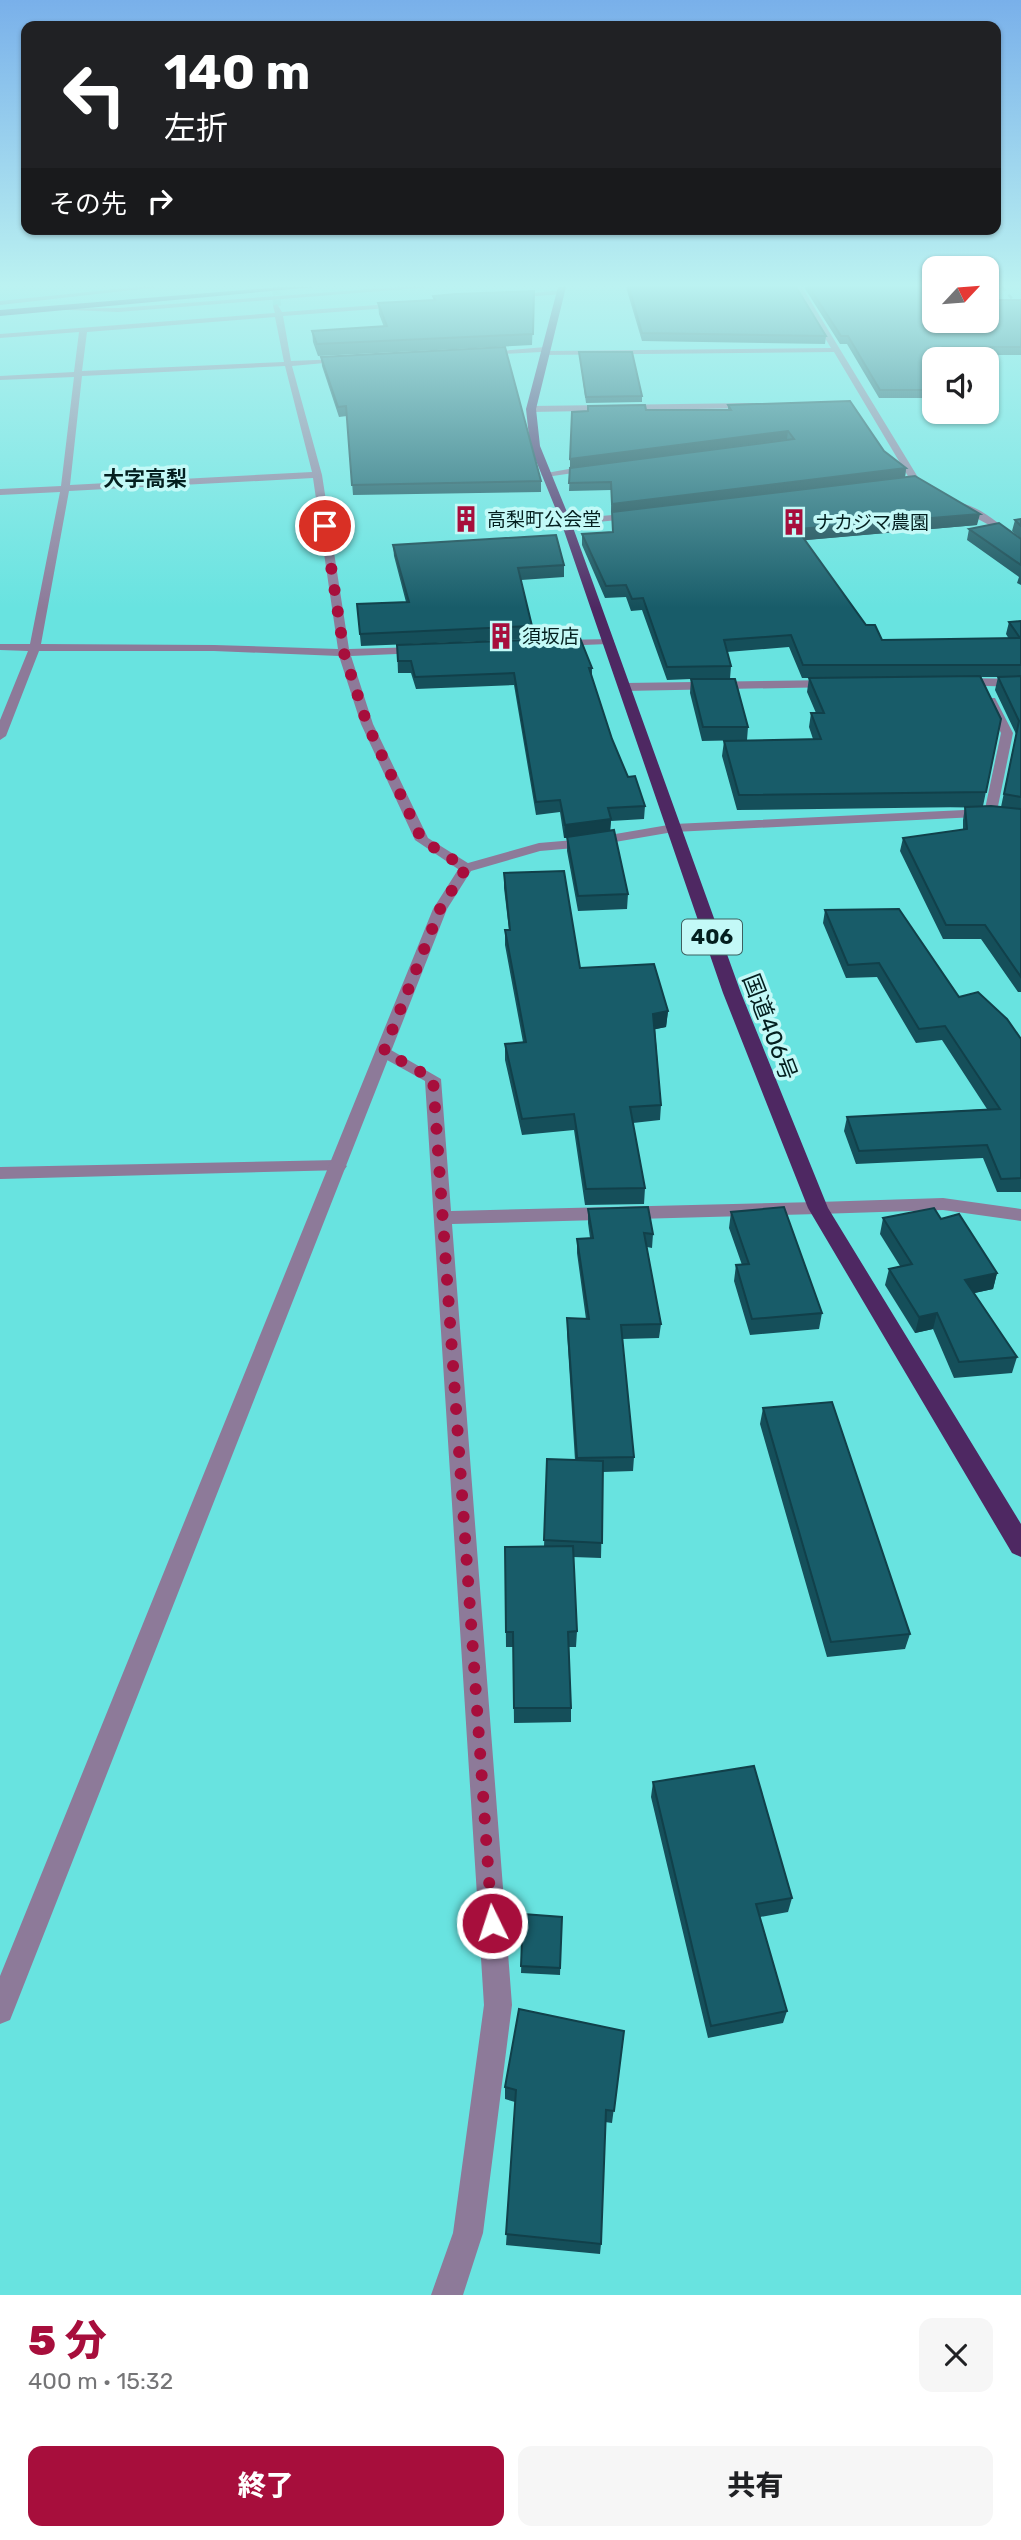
<!DOCTYPE html>
<html lang="ja">
<head>
<meta charset="utf-8">
<style>
	:root { --surface:#fff; --page:#f6f6f6; --text:#202124; --muted:#757577; --accent:#a70e3c }
	body { margin:0; font-family:Rubik,"Noto Sans JP",sans-serif; background:var(--page); color:var(--text); height:100vh; display:flex; flex-direction:column; font-size:26px; white-space:nowrap }
	* { box-sizing:border-box; margin:0 }
	p { font-size:23px; color:var(--muted) }
	.icon { flex:none; width:38px; height:38px; fill:none; stroke:currentColor; stroke-width:2; stroke-linecap:round; stroke-linejoin:round }
	.map { position:relative; height:2295px; overflow:hidden }
	.sheet { display:flex; flex-direction:column; background:var(--surface); flex:1 }
	.sheet>* { flex:none }
	.hud { position:absolute; left:21px; top:21px; width:980px; height:214px; border-radius:14px; box-shadow:0 2px 5px #0004; background:#202124; color:#fff; overflow:hidden }
	.needle { width:46px; rotate:64deg }
	.tools { position:absolute; left:922px; top:256px; display:grid; gap:14px }
	.tools a { display:grid; place-items:center; width:77px; height:77px; border-radius:14px; background:var(--surface); box-shadow:0 2px 5px #0004; font-size:35px }
	.pin { position:absolute; display:grid; place-items:center; width:60px; height:60px; color:#fff; margin:-30px; border:4px solid #fff; border-radius:50%; box-shadow:0 2px 7px #0007 }
	.me { position:absolute; width:77px; margin:-38px; rotate:356deg; stroke-linejoin:round; filter:drop-shadow(0 0 5px #0008) }
	.turn { display:flex; align-items:center; gap:24px; height:147px; padding:0 28px; font-size:32px }
	.turn .icon { width:91px; height:91px; stroke-width:2.5 }
	.turn b { display:block; font-size:49px; line-height:60px }
	.then { display:flex; align-items:center; height:66px; padding:0 28px; background:#0003; gap:14px; font-size:26px }
	.round { display:grid; place-items:center; flex:none; width:74px; height:74px; border-radius:14px; background:var(--page) }
	.headline { display:flex; align-items:center; justify-content:space-between; height:119px; padding:0 28px }
	h1 { font-size:42px; font-weight:800; line-height:52px; color:var(--accent) }
	.action { display:flex; gap:14px; margin-top:auto; padding:14px 28px }
	.action a { flex:1; height:80px; border-radius:14px; background:var(--accent); color:#fff; font-size:28px; font-weight:800; line-height:80px; text-align:center }
	.action a+a { background:var(--page); color:var(--text) }
	.map>svg:first-child { display:block }
	.lines { fill:none; stroke-linecap:round; stroke-linejoin:round }
	.minor-tunnel { stroke:#54bcb9; stroke-width:8; stroke-dasharray:8 4.5; stroke-linecap:butt }
	.service { fill:#8d7a99; fill-rule:evenodd }
	.minor { fill:#8d7a99; fill-rule:evenodd }
	.tertiary { fill:#8d7a99; fill-rule:evenodd }
	.trunk { fill:#4e2862; fill-rule:evenodd }
	.motorway { fill:#451a5a; fill-rule:evenodd }
	.rail { stroke:#368280; stroke-width:2.5; stroke-dasharray:5 5; stroke-linecap:butt }
	.wall { fill:#154f5a; fill-rule:evenodd }
	.shaded-wall { fill:#11404a }
	.building { fill:#185c69; stroke:#11404a; stroke-width:2 }
	.route { stroke:#a70e3c; stroke-width:12; stroke-dasharray:0 21.6 }
	.labels { text-anchor:middle; stroke-width:7; stroke-linejoin:round; paint-order:stroke }
	.far-poi-label { font-size:19px; fill:#041f1f; stroke:#c3f9f7; text-anchor:start }
	.far-quarter-label { font-size:21px; font-weight:bold; fill:#041f1f; stroke:#c3f9f7 }
	.shield { fill:#c3f9f7; stroke:#3d6060; stroke-width:2 }
	.shield-label { font-size:21px; font-weight:bold; fill:#041f1f }
	.street-label { font-size:23px; fill:#041f1f; stroke:#c3f9f7 }
</style>
</head>
<body>
<div class="map">
<svg width="1021" height="2295" viewBox="0 0 1021 2295">
	<rect width="100%" height="100%" fill="#68e3e0"/>
	<g class="lines">
		<!-- minor-tunnel -->
		<path class="minor-tunnel" d="M 276,287 L 277,306"/>
		<!-- service -->
		<path class="service" d="M 136,287 L 159,287 L 0,305 L 0,301 Z
			M 400,287 L 431,287 L 118,312 L 46,309 L 118,308 Z
			M 943,1198 L 1021,1209 L 1021,1221 L 943,1210 L 818,1214 L 809,1208 L 818,1202 Z"/>
		<!-- minor -->
		<path class="minor" d="M 794,287 L 802,287 L 919,479 L 934,488 L 934,492 L 928,492 L 912,483 L 834,352 L 544,355 L 541,352 L 482,355 L 478,353 L 545,347 L 548,351 L 831,348 Z
			M 561,290 L 564,294 L 509,298 L 505,296 Z
			M 404,303 L 401,307 L 283,316 L 291,361 L 342,359 L 346,361 L 292,366 L 322,475 L 349,649 L 419,647 L 425,650 L 419,653 L 351,656 L 373,724 L 428,838 L 471,865 L 471,871 L 461,871 L 415,840 L 361,724 L 339,656 L 214,651 L 39,651 L 6,736 L 0,740 L 0,720 L 28,651 L 0,650 L 0,644 L 30,644 L 60,492 L 0,495 L 0,489 L 61,486 L 74,377 L 0,380 L 0,376 L 74,372 L 79,332 L 0,338 L 0,334 L 275,313 L 273,306 L 277,304 L 282,312 ZM 275,317 L 284,362 L 82,371 L 87,332 ZM 285,366 L 312,472 L 70,485 L 82,376 ZM 313,478 L 338,649 L 214,645 L 41,644 L 69,491 Z
			M 754,403 L 751,408 L 531,412 L 527,409 L 531,406 Z
			M 591,465 L 596,468 L 594,470 L 546,477 L 541,474 Z
			M 956,503 C 976,502 1006,529 1021,542 L 1021,550 L 989,525 L 956,507 Z
			M 636,513 L 641,516 L 639,518 L 566,525 L 561,522 L 566,519 Z
			M 612,639 L 614,641 L 608,644 L 559,646 L 553,643 L 559,640 Z
			M 962,678 L 1021,679 L 1021,687 L 958,685 L 956,682 Z
			M 832,680 L 838,684 L 836,687 L 624,691 L 618,687 L 624,683 Z
			M 987,698 L 995,698 L 1013,733 L 996,816 L 674,832 L 667,828 L 674,824 L 985,809 L 1001,733 L 985,701 Z
			M 384,1046 L 441,1079 L 451,1211 L 818,1202 L 827,1208 L 818,1214 L 452,1224 L 512,2005 L 483,2233 L 463,2295 L 431,2295 L 453,2233 L 484,2005 L 425,1081 L 378,1055 L 376,1051 Z
			M 338,1160 L 347,1166 L 344,1170 L 0,1179 L 0,1167 Z"/>
		<!-- tertiary -->
		<path class="tertiary" d="M 674,824 L 679,825 L 679,831 L 586,847 L 540,851 L 471,871 L 447,909 L 14,2010 L 10,2020 L 0,2024 L 0,1976 L 433,909 L 461,865 L 539,843 L 586,839 Z"/>
		<!-- trunk -->
		<path class="trunk" d="M 558,287 L 566,287 L 536,409 L 540,446 L 571,522 L 741,993 L 828,1208 L 1021,1524 L 1021,1557 L 1012,1553 L 808,1208 L 723,993 L 561,522 L 530,446 L 526,409 Z"/>
		<!-- motorway -->
		<path class="motorway" d="M 282,287 L 315,287 L 0,316 L 0,310 Z"/>
		<!-- rail -->
		<path class="rail" d="M 1002,287 L 1021,309"/>
	</g>
	<!-- wall -->
	<path class="wall" d="M 626,287 L 796,287 L 826,336 L 825,344 L 642,341 Z
		M 804,287 L 931,287 L 934,320 L 1021,300 L 1021,355 L 949,355 L 934,359 L 934,398 L 879,398 L 847,344 L 840,344 Z
		M 534,291 L 532,345 L 318,356 L 313,342 L 312,331 L 384,327 L 379,314 L 378,303 L 434,300 L 433,296 Z
		M 579,352 L 642,396 L 642,402 L 586,403 Z
		M 321,357 L 541,481 L 541,492 L 353,495 L 347,416 L 339,417 L 322,366 Z
		M 728,405 L 884,451 L 906,468 L 905,477 L 611,512 L 611,490 L 569,491 L 570,468 L 787,440 L 570,468 L 587,411 L 588,406 L 646,410 L 728,410 Z
		M 612,512 L 977,525 L 805,540 L 866,625 L 882,640 L 1009,639 L 1006,634 L 1009,622 L 1021,621 L 1021,992 L 1018,992 L 981,939 L 943,939 L 900,851 L 903,838 L 963,830 L 963,820 L 965,807 L 969,807 L 737,810 L 722,756 L 724,741 L 813,739 L 809,727 L 811,713 L 816,713 L 807,692 L 809,678 L 802,678 L 789,647 L 727,652 L 731,666 L 730,679 L 748,727 L 747,740 L 702,741 L 690,693 L 691,679 L 667,680 L 642,610 L 631,611 L 626,597 L 605,598 L 582,545 L 582,534 L 612,532 ZM 981,677 L 998,677 L 995,690 L 1016,734 L 1001,807 L 983,806 L 1001,719 Z
		M 1021,519 L 1021,585 L 1017,583 L 1019,577 L 967,540 L 969,529 L 1020,538 L 1012,531 L 1015,520 Z
		M 393,545 L 564,565 L 564,577 L 521,580 L 532,626 L 532,639 L 361,646 L 357,604 L 406,602 L 394,556 Z
		M 397,645 L 592,668 L 592,677 L 612,739 L 628,777 L 645,806 L 644,819 L 611,821 L 610,831 L 628,894 L 627,909 L 578,911 L 567,851 L 567,838 L 564,838 L 560,812 L 536,815 L 514,685 L 416,689 L 411,673 L 398,673 Z
		M 504,873 L 580,968 L 668,1011 L 666,1027 L 655,1029 L 661,1105 L 660,1120 L 633,1123 L 645,1188 L 644,1204 L 585,1205 L 574,1130 L 522,1135 L 505,1060 L 505,1044 L 523,1042 L 505,945 L 505,930 L 509,930 L 504,888 Z
		M 825,910 L 959,997 L 1021,1039 L 1021,1192 L 997,1192 L 983,1158 L 856,1164 L 844,1131 L 847,1117 L 987,1109 L 942,1040 L 916,1043 L 877,977 L 846,978 L 823,923 Z
		M 588,1209 L 653,1234 L 652,1248 L 647,1247 L 661,1324 L 659,1338 L 622,1339 L 634,1457 L 633,1471 L 603,1472 L 601,1558 L 573,1557 L 577,1631 L 576,1647 L 569,1647 L 571,1708 L 571,1722 L 514,1723 L 513,1647 L 506,1647 L 505,1547 L 544,1547 L 547,1459 L 575,1460 L 567,1332 L 567,1318 L 586,1319 L 577,1253 L 577,1239 L 590,1238 L 588,1223 Z
		M 731,1212 L 822,1313 L 819,1329 L 750,1335 L 734,1281 L 736,1265 L 742,1265 L 729,1228 Z
		M 883,1218 L 941,1219 L 997,1273 L 993,1289 L 974,1293 L 1017,1357 L 1012,1373 L 954,1378 L 933,1329 L 915,1333 L 885,1285 L 889,1269 L 900,1266 L 880,1234 Z
		M 763,1408 L 910,1634 L 905,1649 L 827,1657 L 760,1424 Z
		M 653,1782 L 792,1898 L 788,1912 L 760,1917 L 787,2011 L 783,2023 L 708,2038 L 651,1797 Z
		M 523,1914 L 562,1917 L 560,1975 L 521,1973 Z
		M 624,2031 L 612,2123 L 605,2122 L 601,2244 L 600,2254 L 506,2245 L 515,2102 L 505,2099 L 505,2087 Z"/>
	<!-- shaded-wall -->
	<path class="shaded-wall" d="M 788,431 L 787,439 L 570,468 L 570,459 Z
		M 906,468 L 905,477 L 611,512 L 612,504 Z
		M 980,514 L 977,525 L 796,541 L 797,529 Z
		M 611,819 L 610,832 L 564,838 L 565,825 Z
		M 668,1011 L 666,1027 L 652,1030 L 653,1014 Z
		M 997,1273 L 993,1289 L 961,1296 L 965,1280 Z
		M 937,1313 L 933,1329 L 915,1333 L 919,1317 Z"/>
	<!-- building -->
	<path class="building" d="M 629,287 L 796,287 L 826,336 L 642,333 Z
		M 809,287 L 931,287 L 934,291 L 934,320 L 987,320 L 987,300 L 1021,300 L 1021,347 L 943,347 L 952,359 L 934,359 L 934,390 L 880,390 L 848,336 L 841,336 Z
		M 534,291 L 533,334 L 317,344 L 312,331 L 387,326 L 378,303 L 435,300 L 433,296 L 456,294 Z
		M 505,347 L 541,481 L 352,485 L 346,406 L 338,407 L 321,357 Z
		M 579,352 L 632,352 L 642,396 L 586,397 Z
		M 850,401 L 884,451 L 906,468 L 612,504 L 611,482 L 569,483 L 570,468 L 794,439 L 788,431 L 570,459 L 572,412 L 588,411 L 588,406 L 645,405 L 646,410 L 731,410 L 728,405 Z
		M 915,476 L 980,514 L 797,529 L 866,625 L 875,625 L 882,640 L 1020,638 L 1009,622 L 1021,621 L 1021,665 L 803,665 L 791,635 L 724,640 L 731,666 L 667,667 L 643,598 L 632,599 L 626,585 L 606,586 L 582,534 L 613,532 L 612,512 Z
		M 1021,519 L 1021,526 L 1015,520 Z
		M 999,523 L 1021,539 L 1021,565 L 969,529 Z
		M 556,535 L 564,565 L 518,568 L 532,626 L 360,634 L 357,604 L 409,602 L 393,545 Z
		M 580,638 L 592,668 L 589,668 L 612,739 L 628,777 L 635,776 L 645,806 L 608,808 L 611,819 L 565,825 L 560,800 L 536,802 L 514,673 L 415,677 L 411,661 L 398,661 L 397,645 Z
		M 980,676 L 1001,719 L 986,792 L 739,795 L 724,741 L 821,739 L 811,713 L 824,713 L 809,678 Z
		M 1021,676 L 1021,797 L 1004,794 L 1019,721 L 998,677 Z
		M 691,679 L 735,679 L 748,727 L 703,727 Z
		M 991,806 L 1021,809 L 1021,977 L 985,925 L 946,925 L 903,838 L 967,829 L 965,807 Z
		M 614,830 L 628,894 L 578,896 L 567,837 Z
		M 564,871 L 580,968 L 654,964 L 668,1011 L 653,1014 L 661,1105 L 630,1107 L 645,1188 L 586,1189 L 574,1114 L 522,1119 L 505,1044 L 526,1042 L 505,930 L 510,930 L 504,873 Z
		M 899,909 L 959,997 L 978,992 L 1007,1019 L 1021,1039 L 1021,1178 L 1001,1179 L 987,1145 L 859,1151 L 847,1117 L 1000,1109 L 945,1026 L 919,1029 L 879,963 L 848,965 L 825,910 Z
		M 648,1207 L 653,1234 L 644,1233 L 661,1324 L 621,1325 L 634,1457 L 577,1458 L 567,1318 L 589,1319 L 577,1239 L 593,1238 L 588,1209 Z
		M 784,1207 L 822,1313 L 752,1319 L 736,1265 L 749,1264 L 731,1212 Z
		M 934,1208 L 941,1219 L 959,1214 L 997,1273 L 965,1280 L 1017,1357 L 959,1362 L 937,1313 L 919,1317 L 889,1269 L 912,1264 L 883,1218 Z
		M 832,1402 L 910,1634 L 831,1642 L 763,1408 Z
		M 547,1459 L 603,1461 L 602,1543 L 544,1540 Z
		M 573,1546 L 577,1631 L 568,1632 L 571,1708 L 514,1708 L 513,1632 L 506,1632 L 505,1547 Z
		M 754,1766 L 792,1898 L 756,1904 L 787,2011 L 711,2026 L 653,1782 Z
		M 523,1914 L 562,1917 L 560,1968 L 521,1966 Z
		M 519,2009 L 624,2031 L 614,2111 L 606,2110 L 601,2244 L 506,2234 L 516,2090 L 505,2087 Z"/>
	<!-- sky -->
	<linearGradient id="sky" x2="0" y2="1"><stop stop-color="#79b0ea"/><stop offset="0.47" stop-color="#bbf2f1"/><stop offset="1" stop-color="#bbf2f1" stop-opacity="0"/></linearGradient>
	<rect width="1021" height="608" fill="url(#sky)"/>
	<g class="lines">
		<!-- route -->
		<path class="route" d="M 325,526 L 344,653 L 367,724 L 422,840 L 466,868 L 440,909 L 384,1051 L 433,1079 L 492,1923"/>
	</g>
	<!-- icons -->
	<defs>
		<symbol id="building-bare" viewBox="-9 -9 18 18"><path d="M-4-6H4V6H1V3H-1V6H-4ZM-2.5-4.3h1.7v1.8h-1.7ZM.8-4.3h1.7v1.8H.8ZM-2.5-1h1.7V.8h-1.7ZM.8-1h1.7V.8H.8Z" fill="#a70e3c" stroke="#c3f9f7" stroke-width="2.5" paint-order="stroke"/></symbol>
	</defs>
	<g fill-rule="evenodd">
		<use href="#building-bare" x="447" y="500" width="38" height="38"/>
		<use href="#building-bare" x="775" y="503" width="38" height="38"/>
		<use href="#building-bare" x="482" y="617" width="38" height="38"/>
	</g>
	<g class="labels">
		<!-- far-poi labels -->
		<g class="far-poi-label">
			<text x="487" y="526">高梨町公会堂</text>
			<text x="815" y="529">ナカジマ農園</text>
			<text x="522" y="643">須坂店</text>
		</g>
		<!-- far-quarter labels -->
		<g class="far-quarter-label">
			<text x="145" y="486">大字高梨</text>
		</g>
		<!-- shield labels -->
		<rect class="shield" x="682" y="919.5" width="60" height="35" rx="5"/>
		<g class="shield-label">
			<text x="712" y="944">406</text>
		</g>
		<!-- street labels -->
		<g class="street-label">
			<text transform="translate(770 1027) rotate(69)" y="8">国道406号</text>
		</g>
	</g>
</svg>
<div class="tools">
<a><svg class="needle" viewBox="-14 -14 28 28"><path d="M0-13l5 13h-10z" fill="#e53935"/><path d="M0 13l5-13h-10z" fill="#757577"/></svg></a>
<a><svg class="icon" aria-label="sound" viewBox="0 0 24 24"><path d="M4 9h4l5-4v14l-5-4H4zM17 9q2 3 0 6"/></svg></a>
</div>
<div class="pin" style="left:325px;top:526px;background:#d93025"><svg class="icon" aria-label="arrive" viewBox="0 0 24 24"><path d="M6 21V4h12l-3 4 3 4H6"/></svg></div>
<svg class="me" style="left:492px;top:1923px" viewBox="-20 -20 40 40"><circle r="17" fill="#a70e3c" stroke="#fff" stroke-width="3"/><path d="M0-11L8 9 0 5-8 9z" fill="#fff"/></svg>
<div class="hud">
<div class="turn"><svg class="icon" aria-label="left" viewBox="0 0 24 24"><path d="M17 20v-9H6M10 6l-5 5 5 5"/></svg><div><b>140 m</b>左折</div></div>
<div class="then">その先<svg class="icon" aria-label="right" viewBox="0 0 24 24"><path d="M7 20v-9h11M14 6l5 5-5 5"/></svg></div>
</div>
</div>
<section class="sheet">
<div class="headline"><div><h1>5 分</h1><p>400 m · 15:32</p></div><a class="round"><svg class="icon" aria-label="close" viewBox="0 0 24 24"><path d="M6 6l12 12M18 6L6 18"/></svg></a></div>
<div class="action"><a>終了</a><a>共有</a></div>
</section>
</body>
</html>
